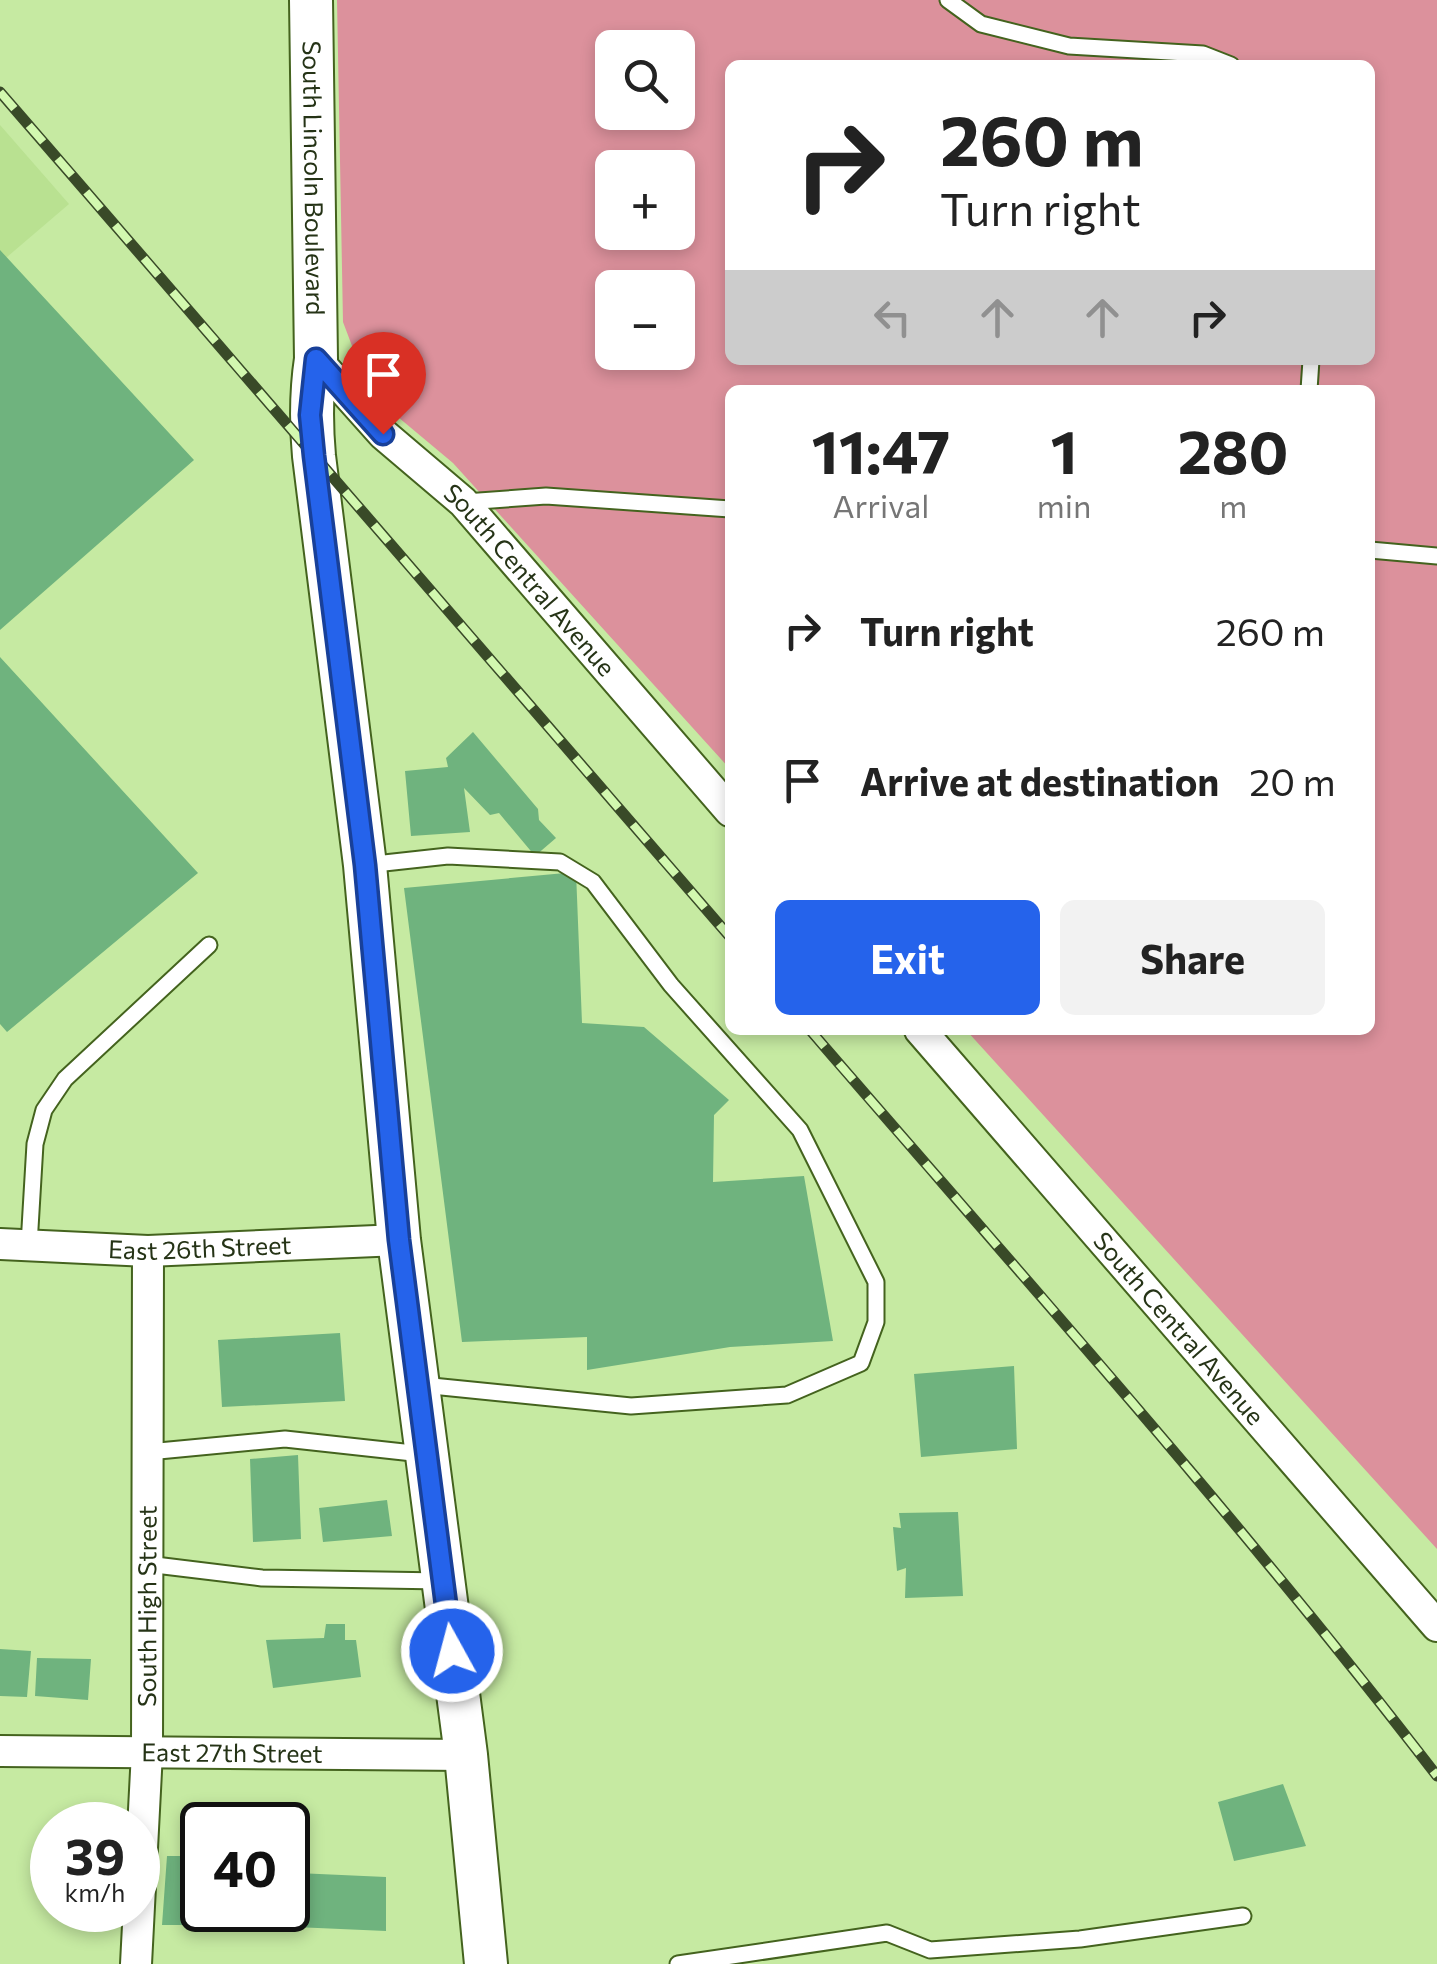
<!DOCTYPE html>
<html lang="en">
<head>
<meta charset="utf-8">
<style>
	:root { --surface:#fff; --page:#f2f2f2; --text:#222; --muted:#767676; --accent:#2563eb }
	body { margin:0; font-family:Commissioner,sans-serif; background:var(--page); color:var(--text); height:100vh; display:flex; flex-direction:column; font-size:38px; white-space:nowrap }
	* { box-sizing:border-box; margin:0 }
	p { font-size:32px; color:var(--muted) }
	.icon { flex:none; width:55px; height:55px; fill:none; stroke:currentColor; stroke-width:2; stroke-linecap:round; stroke-linejoin:round }
	.map { position:relative; flex:1; overflow:hidden }
	.side { position:absolute; left:725px; top:385px; width:650px; height:650px; display:flex; flex-direction:column; background:var(--surface); border-radius:15px; box-shadow:0 5px 15px #0003 }
	.side>* { flex:none }
	.hud { position:absolute; left:725px; top:60px; width:650px; height:305px; border-radius:15px; box-shadow:0 5px 15px #0003; background:#fff; color:var(--text); overflow:hidden }
	.fabs { position:absolute; left:595px; top:30px; display:grid; gap:20px }
	.fabs a { display:grid; place-items:center; width:100px; height:100px; border-radius:15px; background:var(--surface); box-shadow:0 5px 15px #0003; font-size:50px }
	.speed { position:absolute; left:30px; top:1802px; display:flex; gap:20px; font-size:50px; font-weight:700; text-align:center }
	.speed>* { display:grid; place-content:center; width:130px; height:130px; border-radius:50%; background:var(--surface); box-shadow:0 5px 15px #0003; line-height:1 }
	.speed small { font-size:25px; font-weight:400 }
	.speed .limit { border:5px solid #111; border-radius:15px; background:#fff; color:#111 }
	.pin { position:absolute; display:grid; place-items:center; width:85px; height:85px; color:#fff; margin:-102px -42px; border-radius:50% 50% 50% 0; rotate:-45deg; box-shadow:0 0 10px #0007 }
	.pin .icon { rotate:45deg }
	.me { position:absolute; width:110px; margin:-55px; rotate:353deg; stroke-linejoin:round; filter:drop-shadow(0 0 8px #0008) }
	.turn { display:flex; align-items:center; gap:35px; height:210px; padding:0 50px; font-size:45px }
	.turn .icon { width:130px; height:130px; stroke-width:2.5 }
	.turn b { display:block; font-size:70px; line-height:85px }
	.lanes { display:flex; align-items:center; height:95px; padding:0 50px; background:#0003; justify-content:center; gap:50px; direction:ltr }
	.lanes .off { opacity:.35 }
	.eta { display:flex; justify-content:space-evenly; align-items:center; height:170px; text-align:center }
	.eta b { font-size:60px; font-weight:700; line-height:70px }
	.button { display:flex; gap:20px; margin-top:auto; padding:20px 50px }
	.button a { flex:1; height:115px; border-radius:15px; background:var(--accent); color:#fff; font-size:40px; font-weight:700; line-height:115px; text-align:center }
	.button a+a { background:var(--page); color:var(--text) }
	ul { padding:0; list-style:none }
	li { display:flex; align-items:center; gap:30px; height:150px; padding:0 50px }
	li div { flex:1 }
	li b { display:block; font-size:38px }
	li em { font-style:normal }
	.map>svg:first-child { display:block }
	.built { fill:#b9e191 }
	.green { fill:#dc919c; fill-rule:evenodd }
	.building { fill:#6fb37e }
	.lines { fill:none; stroke-linecap:round; stroke-linejoin:round }
	.lane-casing { stroke:#44631e; stroke-width:19 }
	.street-casing { stroke:#44631e; stroke-width:34 }
	.secondary-casing { stroke:#44631e; stroke-width:46 }
	.lane { stroke:#fff; stroke-width:15 }
	.street { stroke:#fff; stroke-width:30 }
	.secondary { stroke:#fff; stroke-width:42 }
	.rail-casing { stroke:#394a28; stroke-width:11 }
	.rail { stroke:#d2f8af; stroke-width:8; stroke-dasharray:22; stroke-linecap:butt }
	.route-casing { stroke:#184099; stroke-width:25 }
	.route { stroke:#2563eb; stroke-width:18 }
	.labels { text-anchor:middle; stroke-width:10; stroke-linejoin:round; paint-order:stroke }
	.street-label { font-size:25px; fill:#253316; stroke:#d2f8af }
</style>
</head>
<body>
<div class="map">
<svg width="1437" height="1964" viewBox="0 0 1437 1964">
	<rect width="100%" height="100%" fill="#c6eaa2"/>
	<!-- built -->
	<path class="built" d="M 0,125 L 69,204 L 0,263 Z"/>
	<!-- green -->
	<path class="green" d="M 337,0 L 1437,0 L 1437,1549 L 966,1030 L 1370,1030 L 1370,390 L 730,390 L 730,769 L 453,463 L 386,407 L 360,367 L 343,322 ZM 612,48 L 678,48 L 678,112 L 612,112 ZM 730,65 L 1370,65 L 1370,360 L 730,360 ZM 612,168 L 678,168 L 678,232 L 612,232 ZM 612,288 L 678,288 L 678,352 L 612,352 Z"/>
	<!-- building -->
	<path class="building" d="M 0,250 L 194,460 L 0,630 Z
		M 0,657 L 198,873 L 7,1032 L 0,1024 Z
		M 473,732 L 538,809 L 539,820 L 556,838 L 535,856 L 499,813 L 490,815 L 464,788 L 470,832 L 411,836 L 405,771 L 448,767 L 446,758 Z
		M 576,872 L 582,1023 L 644,1027 L 729,1100 L 714,1115 L 713,1182 L 804,1176 L 833,1341 L 730,1347 L 587,1370 L 587,1337 L 462,1342 L 404,888 Z
		M 340,1333 L 345,1401 L 222,1407 L 218,1340 Z
		M 1014,1366 L 1017,1449 L 921,1457 L 914,1374 Z
		M 298,1455 L 301,1539 L 253,1542 L 250,1459 Z
		M 387,1500 L 392,1536 L 323,1542 L 319,1508 Z
		M 958,1512 L 963,1596 L 905,1598 L 906,1568 L 897,1571 L 893,1527 L 901,1528 L 899,1513 Z
		M 326,1624 L 345,1624 L 345,1640 L 356,1640 L 361,1677 L 273,1688 L 266,1640 L 324,1638 Z
		M 0,1649 L 31,1651 L 27,1697 L 0,1696 Z
		M 37,1658 L 91,1659 L 88,1700 L 35,1696 Z
		M 1283,1784 L 1306,1846 L 1234,1861 L 1218,1802 Z
		M 167,1856 L 202,1856 L 202,1910 L 211,1910 L 210,1925 L 162,1925 Z
		M 297,1873 L 386,1877 L 386,1931 L 295,1927 Z
		M 72,1910 L 105,1910 L 104,1926 L 71,1924 Z"/>
	<g class="lines">
		<defs>
			<path id="lane" d="M 948,0 L 981,24 L 1069,46 L 1203,54 L 1231,65
				M 1309,390 L 1311,360
				M 465,502 L 546,496 L 730,509
				M 1370,550 L 1437,556
				M 366,865 L 448,856 L 560,862 L 593,882 L 671,985 L 800,1130 L 876,1282 L 876,1322 L 861,1363 L 787,1395 L 631,1406 L 422,1385
				M 29,1245 L 35,1144 L 44,1110 L 65,1079 L 209,945
				M 148,1452 L 285,1439 L 422,1454
				M 147,1564 L 262,1578 L 442,1581
				M 678,1964 L 887,1933 L 930,1950 L 1080,1939 L 1243,1916"/>
			<g id="street">
				<path id="s1" d="M 316,359 L 383,434 L 463,502 L 730,811"/>
				<path id="s2" d="M 920,1030 L 1437,1626"/>
				<path id="s3" d="M 0,1244 L 148,1251 L 399,1240"/>
				<path id="s4" d="M 0,1751 L 466,1755"/>
				<path id="s5" d="M 136,1964 L 147,1752 L 148,1251"/>
			</g>
			<g id="secondary">
				<path id="s6" d="M 311,0 L 316,359 C 311,392 311,423 314,456 L 365,865 L 399,1240 L 466,1755 L 486,1964"/>
			</g>
		</defs>
		<!-- lane casing -->
		<use href="#lane" class="lane-casing"/>
		<!-- street casing -->
		<use href="#street" class="street-casing"/>
		<!-- secondary casing -->
		<use href="#secondary" class="secondary-casing"/>
		<!-- lane -->
		<use href="#lane" class="lane"/>
		<!-- street -->
		<use href="#street" class="street"/>
		<!-- secondary -->
		<use href="#secondary" class="secondary"/>
		<defs>
			<path id="rail" d="M 0,92 L 730,937
				M 810,1030 C 1022,1276 1239,1518 1437,1776"/>
		</defs>
		<!-- rail casing -->
		<use href="#rail" class="rail-casing"/>
		<!-- rail -->
		<use href="#rail" class="rail"/>
	</g>
	<g class="lines">
		<defs>
			<path id="route" d="M 383,434 L 316,359 L 310,415 L 314,456 L 365,865 L 399,1240 L 452,1651"/>
		</defs>
		<!-- route casing -->
		<use href="#route" class="route-casing"/>
		<!-- route -->
		<use href="#route" class="route"/>
	</g>
	<g class="labels">
		<!-- street labels -->
		<g class="street-label">
			<text dy="9" stroke="none"><textPath href="#s6" startOffset="178">South Lincoln Boulevard</textPath></text>
			<text dy="9" stroke="none"><textPath href="#s1" startOffset="308">South Central Avenue</textPath></text>
			<text dy="9" stroke="none"><textPath href="#s3" startOffset="200">East 26th Street</textPath></text>
			<text dy="9" stroke="none"><textPath href="#s2" startOffset="395">South Central Avenue</textPath></text>
			<text dy="9" stroke="none"><textPath href="#s5" startOffset="358">South High Street</textPath></text>
			<text dy="9" stroke="none"><textPath href="#s4" startOffset="232">East 27th Street</textPath></text>
		</g>
	</g>
</svg>
<div class="fabs">
<a><svg class="icon" aria-label="search" viewBox="0 0 24 24"><circle cx="10" cy="10" r="6"/><path d="M15 15l6 6"/></svg></a>
<a>+</a>
<a>−</a>
</div>
<div class="speed"><div>39<small>km/h</small></div><div class="limit">40</div></div>
<div class="pin" style="left:383px;top:434px;background:#d93025"><svg class="icon" aria-label="arrive" viewBox="0 0 24 24"><path d="M6 21V4h12l-3 4 3 4H6"/></svg></div>
<svg class="me" style="left:452px;top:1651px" viewBox="-20 -20 40 40"><circle r="17" fill="#2563eb" stroke="#fff" stroke-width="3"/><path d="M0-11L8 9 0 5-8 9z" fill="#fff"/></svg>
<div class="hud">
<div class="turn"><svg class="icon" aria-label="right" viewBox="0 0 24 24"><path d="M7 20v-9h11M14 6l5 5-5 5"/></svg><div><b>260 m</b>Turn right</div></div>
<div class="lanes"><svg class="icon off" aria-label="left" viewBox="0 0 24 24"><path d="M17 20v-9H6M10 6l-5 5 5 5"/></svg><svg class="icon off" aria-label="ahead" viewBox="0 0 24 24"><path d="M12 20V5M6 11l6-6 6 6"/></svg><svg class="icon off" aria-label="ahead" viewBox="0 0 24 24"><path d="M12 20V5M6 11l6-6 6 6"/></svg><svg class="icon" aria-label="right" viewBox="0 0 24 24"><path d="M7 20v-9h11M14 6l5 5-5 5"/></svg></div>
</div>
<section class="side">
<div class="eta">
<div><b>11:47</b><p>Arrival</p></div>
<div><b>1</b><p>min</p></div>
<div><b>280</b><p>m</p></div>
</div>
<ul>
<li><svg class="icon" aria-label="right" viewBox="0 0 24 24"><path d="M7 20v-9h11M14 6l5 5-5 5"/></svg><div><b>Turn right</b></div><em>260 m</em></li>
<li><svg class="icon" aria-label="arrive" viewBox="0 0 24 24"><path d="M6 21V4h12l-3 4 3 4H6"/></svg><div><b>Arrive at destination</b></div><em>20 m</em></li>
</ul>
<div class="button"><a>Exit</a><a>Share</a></div>
</section>
</div>
</body>
</html>
